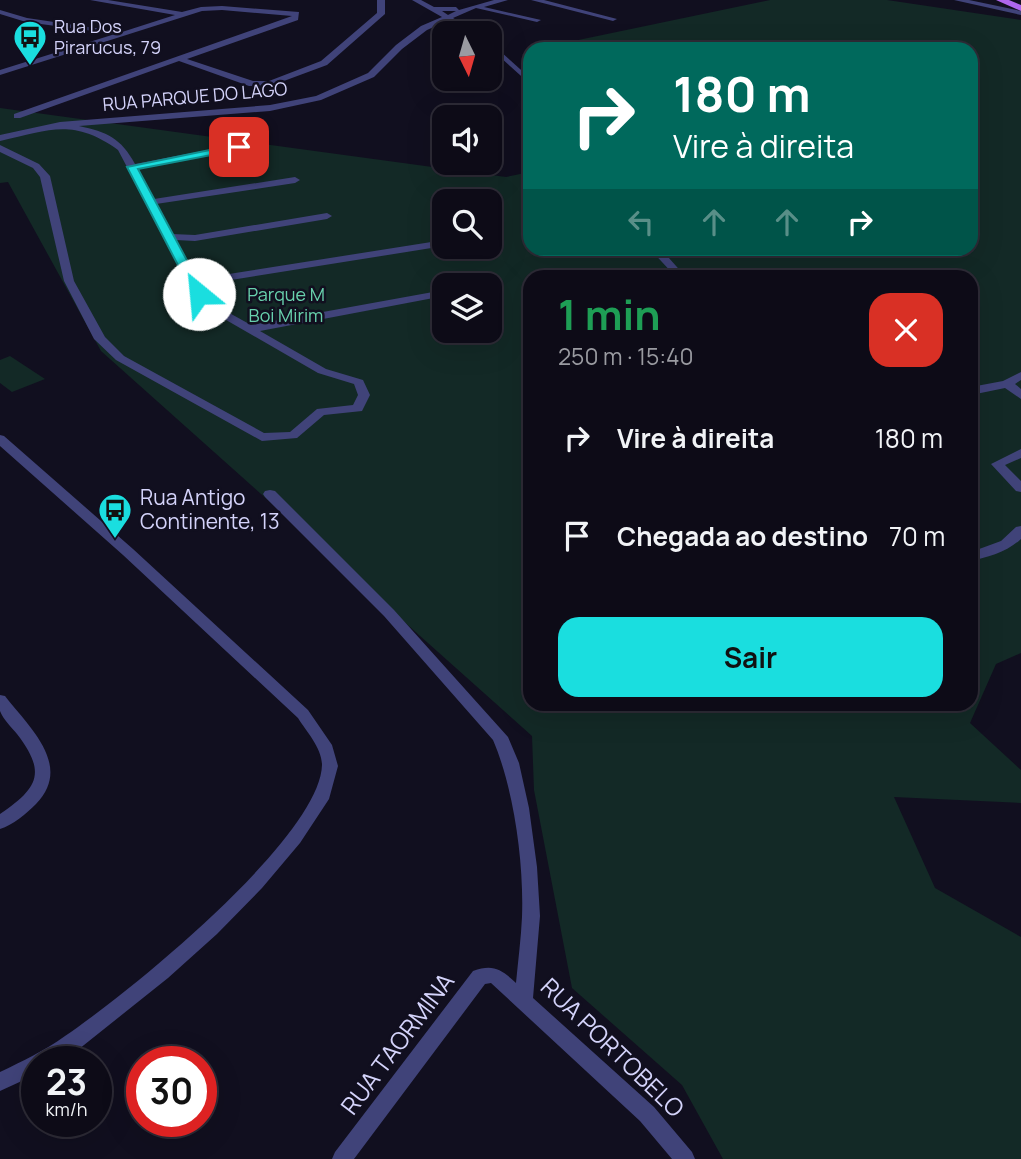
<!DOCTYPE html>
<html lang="pt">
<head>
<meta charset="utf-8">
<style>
	:root { --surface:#0d0b17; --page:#161420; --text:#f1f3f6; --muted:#9a9ba1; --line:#2d2b36; --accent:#1adedf }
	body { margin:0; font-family:Manrope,sans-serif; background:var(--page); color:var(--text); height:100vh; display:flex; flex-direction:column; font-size:26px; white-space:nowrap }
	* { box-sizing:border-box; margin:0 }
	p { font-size:23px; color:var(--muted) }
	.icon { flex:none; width:38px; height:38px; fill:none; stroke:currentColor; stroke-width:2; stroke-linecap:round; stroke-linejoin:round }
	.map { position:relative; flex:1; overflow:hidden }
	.side { position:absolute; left:523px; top:270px; width:455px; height:441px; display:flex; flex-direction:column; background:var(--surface); border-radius:21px; box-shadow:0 7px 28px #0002,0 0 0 2px var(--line) }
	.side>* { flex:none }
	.hud { position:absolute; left:523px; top:42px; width:455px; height:214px; border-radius:21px; box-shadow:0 7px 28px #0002,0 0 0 2px var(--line); background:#00695c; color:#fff; overflow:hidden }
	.needle { width:46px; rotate:175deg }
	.buttons { position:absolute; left:432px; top:21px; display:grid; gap:14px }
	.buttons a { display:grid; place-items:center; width:70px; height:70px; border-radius:14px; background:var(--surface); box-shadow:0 7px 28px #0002,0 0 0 2px var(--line); font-size:35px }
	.speed { position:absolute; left:21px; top:1046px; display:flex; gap:14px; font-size:35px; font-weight:700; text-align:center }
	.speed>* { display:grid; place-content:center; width:91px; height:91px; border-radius:50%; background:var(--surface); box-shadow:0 7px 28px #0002,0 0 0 2px var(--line); line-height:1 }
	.speed small { font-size:18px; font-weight:400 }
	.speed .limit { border:10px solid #d22; background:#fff; color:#111 }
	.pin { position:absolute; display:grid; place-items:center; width:60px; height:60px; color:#fff; margin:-30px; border-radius:14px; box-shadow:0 4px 10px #0006 }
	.me { position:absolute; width:77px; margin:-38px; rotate:332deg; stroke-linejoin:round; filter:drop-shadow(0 0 5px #0008) }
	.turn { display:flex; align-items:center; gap:24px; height:147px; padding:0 35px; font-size:32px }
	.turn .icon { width:91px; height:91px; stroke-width:2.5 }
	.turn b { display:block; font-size:49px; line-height:60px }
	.lanes { display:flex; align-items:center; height:66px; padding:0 35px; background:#0003; justify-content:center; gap:35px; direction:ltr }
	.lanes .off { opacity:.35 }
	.round { display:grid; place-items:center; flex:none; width:74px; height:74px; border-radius:21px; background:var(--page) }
	.headline { display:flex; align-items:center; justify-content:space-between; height:119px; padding:0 35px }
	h1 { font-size:42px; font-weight:700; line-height:52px; color:#1e9e55 }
	.cta { display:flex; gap:14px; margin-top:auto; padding:14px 35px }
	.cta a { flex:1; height:80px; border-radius:21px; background:var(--accent); color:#111; font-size:28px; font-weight:700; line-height:80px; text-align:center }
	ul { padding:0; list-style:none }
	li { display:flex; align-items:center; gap:21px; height:98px; padding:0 35px }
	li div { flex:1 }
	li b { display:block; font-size:26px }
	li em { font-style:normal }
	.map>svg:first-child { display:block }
	.green { fill:#132926; fill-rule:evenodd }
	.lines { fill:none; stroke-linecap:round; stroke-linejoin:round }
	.street { fill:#404379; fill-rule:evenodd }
	.primary { fill:#ae66ed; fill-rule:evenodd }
	.route { fill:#1adedf; stroke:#119091; stroke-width:2 }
	.labels { text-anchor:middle; stroke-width:5; stroke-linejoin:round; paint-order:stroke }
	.far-poi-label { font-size:18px; fill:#d4d3fa; stroke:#110f1f; text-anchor:start }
	.far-street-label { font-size:18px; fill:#d4d3fa; stroke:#110f1f }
	.far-park-label { font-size:18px; fill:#68d1ad; stroke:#110f1f }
	.poi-label { font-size:21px; fill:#d4d3fa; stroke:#110f1f; text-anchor:start }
	.near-street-label { font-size:24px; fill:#d4d3fa; stroke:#110f1f }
</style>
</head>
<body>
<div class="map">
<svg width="1021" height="1159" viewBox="0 0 1021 1159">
	<rect width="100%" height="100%" fill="#110f1f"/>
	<!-- green -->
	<path class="green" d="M 770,0 L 887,0 L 1021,20 L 1021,653 L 996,664 L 970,723 L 1021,770 L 1021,803 L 894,797 L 935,888 L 1021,937 L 1021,1159 L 723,1159 L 682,1085 L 572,988 L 534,790 L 532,736 L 101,351 L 8,182 L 0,183 L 0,108 L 506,177 L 530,172 L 530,248 L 971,248 L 971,49 L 567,49 L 564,43 ZM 444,201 L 490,201 L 490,247 L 444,247 ZM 530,276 L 971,276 L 971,704 L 530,704 ZM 444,285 L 490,285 L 490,331 L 444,331 Z
		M 10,356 L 45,379 L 12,392 L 0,383 L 0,360 Z"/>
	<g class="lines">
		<!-- street -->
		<path class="street" d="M 90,0 L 108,0 L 182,12 L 201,7 L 222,6 L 299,12 L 298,20 L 187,59 L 253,81 L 269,81 L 321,61 L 377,13 L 377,0 L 385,0 L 385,14 L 327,65 L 273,85 L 249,86 L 179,61 L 20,118 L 14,118 L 14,114 L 292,16 L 222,10 L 202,11 L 0,75 L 0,70 L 115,34 L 26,22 L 0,14 L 0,10 L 27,18 L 122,32 L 175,15 Z
			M 412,0 L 421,0 L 434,7 L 456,7 L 459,10 L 494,0 L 508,0 L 484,7 L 541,20 L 537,22 L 476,8 L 453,18 L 479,33 L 470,33 L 447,21 L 427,30 L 402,49 L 374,77 L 321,100 L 270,111 L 79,126 C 107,132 121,138 135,164 L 239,144 L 244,147 L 138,169 L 154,199 L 295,177 L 300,180 L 295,183 L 156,204 L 172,234 L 195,235 L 327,213 L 332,216 L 327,219 L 195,241 L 176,240 L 197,279 L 444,240 L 444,246 L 200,285 L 215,305 L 251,325 L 444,290 L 444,296 L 260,331 L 326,369 L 363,380 L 370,395 L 362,411 L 324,415 L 297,438 L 262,441 L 116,360 L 94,339 L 64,281 L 40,177 L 33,168 L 0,152 L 0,145 L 39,164 L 50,176 L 74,281 L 105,337 L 124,356 L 264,433 L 290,432 L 317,409 L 353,405 L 358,395 L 354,384 L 318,373 L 207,309 L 194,294 L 118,150 C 73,118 50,130 0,141 L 0,135 L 60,122 L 270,105 L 316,96 L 368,73 L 396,45 L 421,26 L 442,17 ZM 442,11 L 456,11 L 448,15 Z
			M 531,0 L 544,0 L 617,19 L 613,21 Z
			M 954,0 L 969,0 L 1021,11 L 1021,15 Z
			M 490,42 L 530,78 L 530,84 L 490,48 Z
			M 490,233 L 496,234 L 497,236 L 490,239 Z
			M 649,248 L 660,248 L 685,276 L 675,276 Z
			M 1021,372 L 1021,380 L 1015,384 L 1021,389 L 1021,399 L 1005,388 L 971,395 L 971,387 L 1003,381 Z
			M 0,435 L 4,436 L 133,549 L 308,710 L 332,745 L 338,766 L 329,799 L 300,843 L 262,888 L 217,934 L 168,978 L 79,1049 L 57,1062 L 37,1062 L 37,1074 L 0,1091 L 0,1072 C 23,1061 44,1051 65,1036 C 126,995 320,838 322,765 C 322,748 306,731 298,718 L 123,555 L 0,446 Z
			M 1021,449 L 1021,458 L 1005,465 L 1021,481 L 1021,492 L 1016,491 L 991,464 Z
			M 270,490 L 275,491 L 394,610 L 508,737 L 519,763 L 529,808 L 537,867 L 540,916 L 533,998 L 654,1107 L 692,1152 L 695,1159 L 672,1159 L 640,1121 L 491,983 L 485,984 L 354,1159 L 332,1159 L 335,1152 L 473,971 C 493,964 501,969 516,983 C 518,961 521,939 522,917 C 524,863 514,789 493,740 L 384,616 L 265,497 L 263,494 L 265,491 Z
			M 1021,526 L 1021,539 C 1007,552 989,557 971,561 L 971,552 L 1001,541 L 1016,527 Z
			M 0,695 L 5,696 C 30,728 73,766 36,804 C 26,814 13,825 0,829 L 0,814 C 38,788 47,773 17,734 C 12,728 3,719 0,711 C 0,707 0,699 0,695 Z"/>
		<!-- primary -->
		<path class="primary" d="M 996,0 L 1009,0 L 1021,5 L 1021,11 Z"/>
	</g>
	<!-- route -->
	<path class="route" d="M 239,144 L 243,144 L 243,149 L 138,169 L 205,294 L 194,296 L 127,167 Z"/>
	<!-- icons -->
	<defs>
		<symbol id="bus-pin" viewBox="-11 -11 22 30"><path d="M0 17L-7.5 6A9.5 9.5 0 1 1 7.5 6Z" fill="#1adedf" stroke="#110f1f"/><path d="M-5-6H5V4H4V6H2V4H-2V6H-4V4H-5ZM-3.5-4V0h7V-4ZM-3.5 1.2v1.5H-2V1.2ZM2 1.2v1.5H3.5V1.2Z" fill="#111"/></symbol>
	</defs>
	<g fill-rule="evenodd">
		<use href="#bus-pin" x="11" y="18" width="38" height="52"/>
		<use href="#bus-pin" x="96" y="491" width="38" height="52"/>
	</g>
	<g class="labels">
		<!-- far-poi labels -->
		<g class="far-poi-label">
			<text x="54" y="33">Rua Dos<tspan x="54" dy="21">Pirarucus, 79</tspan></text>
		</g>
		<!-- far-street labels -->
		<g class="far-street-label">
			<text transform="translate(195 97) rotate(-5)" y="6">RUA PARQUE DO LAGO</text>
		</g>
		<!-- far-park labels -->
		<g class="far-park-label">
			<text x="286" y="301">Parque M<tspan x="286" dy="21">Boi Mirim</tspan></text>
		</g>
		<!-- poi labels -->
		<g class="poi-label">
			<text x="140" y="505">Rua Antigo<tspan x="140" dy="24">Continente, 13</tspan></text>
		</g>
		<!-- near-street labels -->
		<g class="near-street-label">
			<text transform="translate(398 1044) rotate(-53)" y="8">RUA TAORMINA</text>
			<text transform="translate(612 1048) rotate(44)" y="8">RUA PORTOBELO</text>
		</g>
	</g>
</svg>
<div class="buttons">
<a><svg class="needle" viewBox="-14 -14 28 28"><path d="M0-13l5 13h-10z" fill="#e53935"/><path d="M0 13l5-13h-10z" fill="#9a9ba1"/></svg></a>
<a><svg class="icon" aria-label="sound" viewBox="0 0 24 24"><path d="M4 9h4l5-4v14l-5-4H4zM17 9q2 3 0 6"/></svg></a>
<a><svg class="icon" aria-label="search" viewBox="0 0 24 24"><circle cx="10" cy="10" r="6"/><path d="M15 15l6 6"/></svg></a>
<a><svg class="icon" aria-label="layers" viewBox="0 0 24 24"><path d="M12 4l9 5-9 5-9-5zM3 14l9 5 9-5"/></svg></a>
</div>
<div class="speed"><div>23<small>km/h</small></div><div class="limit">30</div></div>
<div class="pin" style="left:239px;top:147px;background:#d93025"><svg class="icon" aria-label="arrive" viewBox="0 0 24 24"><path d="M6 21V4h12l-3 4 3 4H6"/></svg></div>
<svg class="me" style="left:199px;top:294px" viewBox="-20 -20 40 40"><circle r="19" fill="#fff"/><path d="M0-13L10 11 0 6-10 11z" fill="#1adedf"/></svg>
<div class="hud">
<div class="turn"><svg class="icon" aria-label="right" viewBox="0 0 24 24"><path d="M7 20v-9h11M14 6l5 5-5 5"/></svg><div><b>180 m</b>Vire à direita</div></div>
<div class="lanes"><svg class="icon off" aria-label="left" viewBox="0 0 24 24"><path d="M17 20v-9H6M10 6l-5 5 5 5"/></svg><svg class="icon off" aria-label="ahead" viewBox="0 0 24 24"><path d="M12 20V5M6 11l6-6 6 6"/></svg><svg class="icon off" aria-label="ahead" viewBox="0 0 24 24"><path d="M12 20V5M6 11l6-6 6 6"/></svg><svg class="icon" aria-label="right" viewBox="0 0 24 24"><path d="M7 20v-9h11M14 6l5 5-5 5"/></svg></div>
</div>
<section class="side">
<div class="headline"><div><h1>1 min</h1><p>250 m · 15:40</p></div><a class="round" style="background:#d93025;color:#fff"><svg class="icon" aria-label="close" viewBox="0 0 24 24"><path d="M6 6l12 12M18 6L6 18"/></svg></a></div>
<ul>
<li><svg class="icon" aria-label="right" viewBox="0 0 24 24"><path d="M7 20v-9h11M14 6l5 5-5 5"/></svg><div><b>Vire à direita</b></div><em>180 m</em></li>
<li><svg class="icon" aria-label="arrive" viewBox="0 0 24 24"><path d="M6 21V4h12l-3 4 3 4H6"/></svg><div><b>Chegada ao destino</b></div><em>70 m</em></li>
</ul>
<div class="cta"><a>Sair</a></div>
</section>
</div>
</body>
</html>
